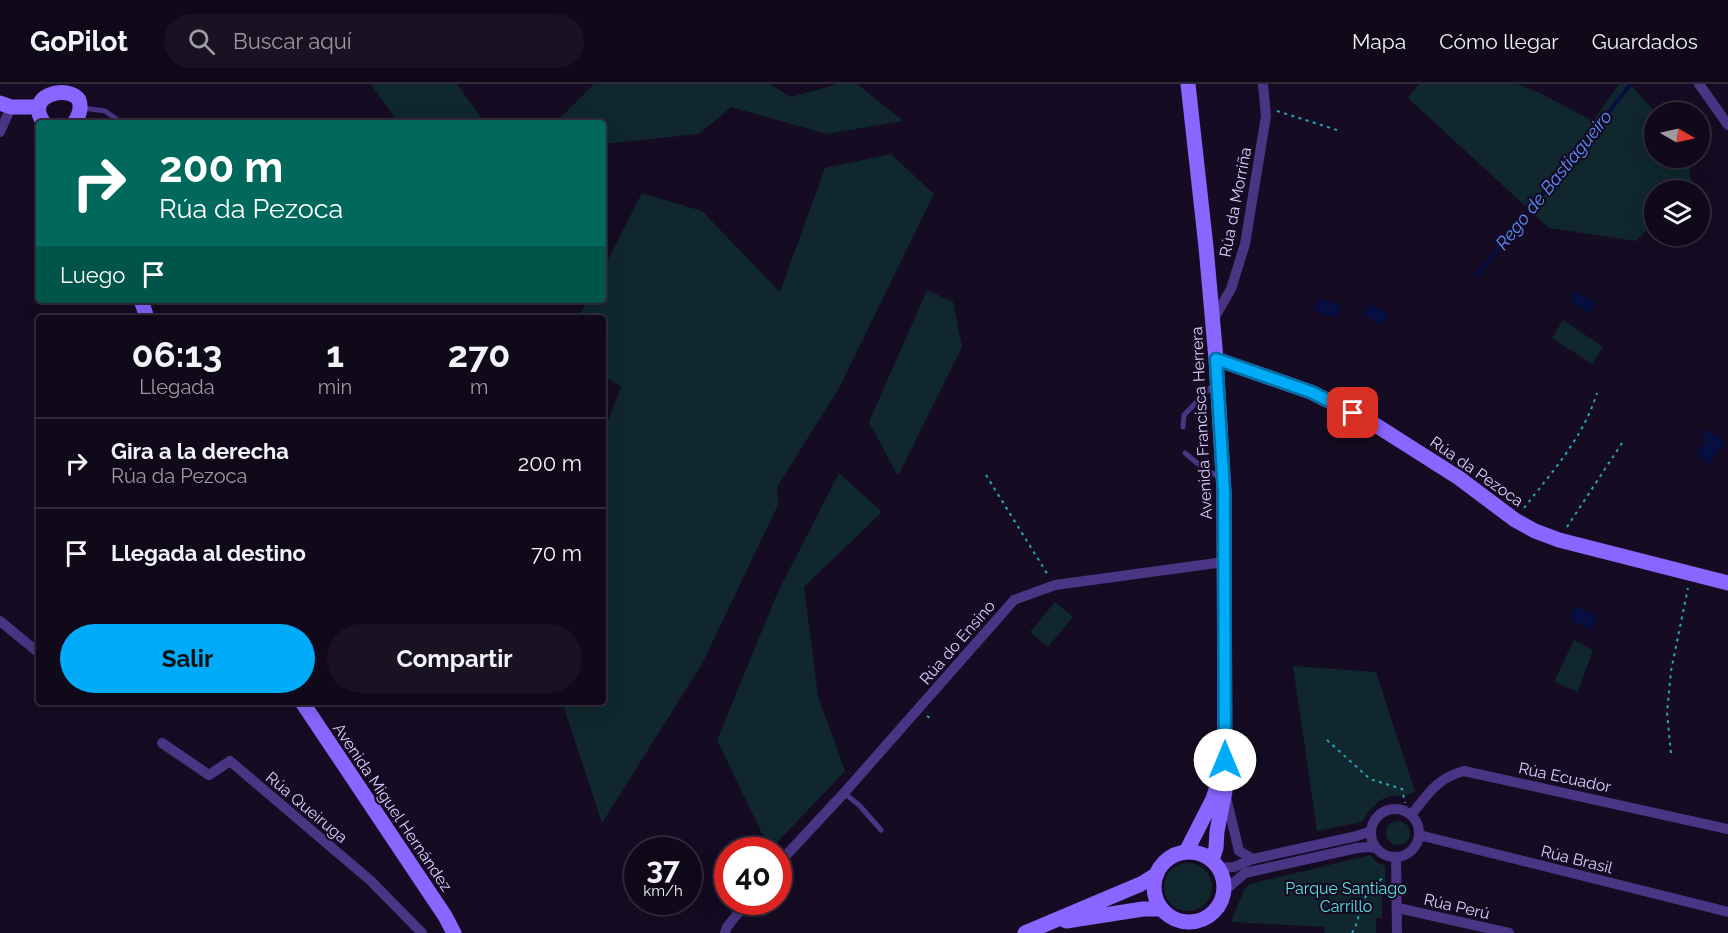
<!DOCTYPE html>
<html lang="es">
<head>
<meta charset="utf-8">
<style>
	:root { --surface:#10091a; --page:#191223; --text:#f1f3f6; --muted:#9c9aa2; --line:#302a39; --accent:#00abf9 }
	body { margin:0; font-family:Raleway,sans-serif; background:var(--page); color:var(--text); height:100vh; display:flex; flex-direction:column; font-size:22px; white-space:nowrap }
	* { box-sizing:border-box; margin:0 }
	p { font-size:20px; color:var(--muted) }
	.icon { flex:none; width:33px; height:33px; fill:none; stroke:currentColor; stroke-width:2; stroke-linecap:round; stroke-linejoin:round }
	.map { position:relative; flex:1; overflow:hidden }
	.panel { position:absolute; left:36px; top:231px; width:570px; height:390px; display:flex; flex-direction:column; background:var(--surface); border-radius:6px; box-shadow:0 6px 24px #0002,0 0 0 2px var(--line) }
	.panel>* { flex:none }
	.top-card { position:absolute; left:36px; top:36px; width:570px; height:183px; border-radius:6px; box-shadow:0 6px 24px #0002,0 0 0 2px var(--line); background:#00695c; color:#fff; overflow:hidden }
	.needle { width:39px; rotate:99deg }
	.tools { position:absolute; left:1644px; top:18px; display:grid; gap:12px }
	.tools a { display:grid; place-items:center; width:66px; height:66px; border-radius:50%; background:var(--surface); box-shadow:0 6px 24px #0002,0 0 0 2px var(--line); font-size:30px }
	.speed { position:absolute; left:624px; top:753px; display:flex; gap:12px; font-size:30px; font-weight:700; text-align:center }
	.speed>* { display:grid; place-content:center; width:78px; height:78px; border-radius:50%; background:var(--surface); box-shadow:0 6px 24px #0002,0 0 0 2px var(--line); line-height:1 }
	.speed small { font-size:15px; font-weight:400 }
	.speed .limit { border:9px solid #d22; background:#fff; color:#111 }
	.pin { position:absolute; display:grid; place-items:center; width:51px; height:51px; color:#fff; margin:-26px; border-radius:12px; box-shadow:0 3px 9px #0006 }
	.me { position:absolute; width:66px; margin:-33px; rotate:0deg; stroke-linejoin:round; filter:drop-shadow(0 0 4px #0008) }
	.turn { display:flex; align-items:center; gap:21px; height:126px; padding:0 24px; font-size:27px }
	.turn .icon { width:78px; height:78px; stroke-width:2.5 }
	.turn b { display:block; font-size:42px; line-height:51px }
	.then { display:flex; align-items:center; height:57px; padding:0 24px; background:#0003; gap:12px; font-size:22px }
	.eta { display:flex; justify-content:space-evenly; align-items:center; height:102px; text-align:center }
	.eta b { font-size:36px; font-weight:700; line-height:42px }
	.button { display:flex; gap:12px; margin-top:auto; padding:12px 24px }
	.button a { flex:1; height:69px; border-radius:36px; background:var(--accent); color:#111; font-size:24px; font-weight:700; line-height:69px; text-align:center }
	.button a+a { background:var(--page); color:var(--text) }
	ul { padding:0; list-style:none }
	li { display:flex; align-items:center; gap:18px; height:90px; padding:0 24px; border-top:2px solid var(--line) }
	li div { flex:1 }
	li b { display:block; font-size:22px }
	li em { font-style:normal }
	header { display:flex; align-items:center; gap:36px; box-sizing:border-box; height:84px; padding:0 30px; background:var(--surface); border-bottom:2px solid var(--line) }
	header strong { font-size:28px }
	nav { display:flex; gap:33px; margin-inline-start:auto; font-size:21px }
	.search { width:420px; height:54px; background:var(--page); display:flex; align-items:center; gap:15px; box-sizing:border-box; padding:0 21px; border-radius:33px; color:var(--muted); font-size:22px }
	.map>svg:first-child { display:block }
	.green { fill:#0f272d }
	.water { fill:#070f41 }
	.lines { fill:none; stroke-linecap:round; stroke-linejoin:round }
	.stream { stroke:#070f41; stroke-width:4 }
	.path { stroke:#28a3b9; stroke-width:2; stroke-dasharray:3 4.5; stroke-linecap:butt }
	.lane { stroke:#493584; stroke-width:5 }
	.street { stroke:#493584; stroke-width:10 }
	.secondary { stroke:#8a65ff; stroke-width:15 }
	.route-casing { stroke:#006fa2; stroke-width:15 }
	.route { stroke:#00abf9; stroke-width:10 }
	.labels { text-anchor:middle; stroke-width:4.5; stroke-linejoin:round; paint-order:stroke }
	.street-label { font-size:16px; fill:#deceff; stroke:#150c23 }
	.park-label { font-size:16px; fill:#54e5e0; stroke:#150c23 }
	.water-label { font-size:18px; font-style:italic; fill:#5c90ff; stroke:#150c23 }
</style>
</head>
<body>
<header>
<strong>GoPilot</strong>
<div class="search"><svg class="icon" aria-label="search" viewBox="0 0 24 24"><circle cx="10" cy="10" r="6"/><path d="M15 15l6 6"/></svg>Buscar aquí</div>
<nav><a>Mapa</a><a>Cómo llegar</a><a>Guardados</a></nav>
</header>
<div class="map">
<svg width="1728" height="849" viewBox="0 0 1728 849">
	<rect width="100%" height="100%" fill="#150c23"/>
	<!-- green -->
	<path class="green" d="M 371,0 L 457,0 L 485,39 L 398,39 Z
		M 594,0 L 770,0 L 791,13 L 838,0 L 857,0 L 903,37 L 827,50 L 731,23 L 699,50 L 603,60 L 603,39 L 555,39 Z
		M 1419,0 L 1517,0 L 1540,9 L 1593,37 L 1619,0 L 1630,0 L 1655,28 L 1654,74 L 1688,74 L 1691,98 L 1683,106 L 1654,106 L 1654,138 L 1636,157 L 1549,144 L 1408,14 Z
		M 891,70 L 934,110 L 839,304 L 777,403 L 778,421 L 702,580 L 602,739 L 562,618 L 603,618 L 603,350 L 621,303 L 603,291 L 603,234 L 578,234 L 587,216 L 603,216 L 603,185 L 642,109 L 702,127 L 780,208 L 825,84 Z
		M 927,206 L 953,218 L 962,263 L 898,392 L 869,338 Z
		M 1563,236 L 1603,263 L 1592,280 L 1552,254 Z
		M 839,389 L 882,428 L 804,503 L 818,612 L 845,687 L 770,766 L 717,656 L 777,510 Z
		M 1055,518 L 1073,533 L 1048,563 L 1030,548 Z
		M 1574,556 L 1593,566 L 1578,608 L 1554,598 Z
		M 1293,582 L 1376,588 L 1415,708 C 1403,713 1401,711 1391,712 C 1377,715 1369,727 1362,738 L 1317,747 Z
		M1386 749a12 12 0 1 1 24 0a12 12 0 1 1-24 0Z
		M 1370,771 L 1377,778 L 1385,782 L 1386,811 L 1382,812 L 1382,834 L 1376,834 L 1376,849 L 1324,849 L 1325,843 L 1231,838 L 1244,806 L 1250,800 Z
		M1164 803a24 24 0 1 1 48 0a24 24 0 1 1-48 0Z"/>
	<!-- water -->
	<path class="water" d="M 1575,208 L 1595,218 L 1589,229 L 1570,217 Z
		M 1321,214 L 1341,222 L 1336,234 L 1312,226 Z
		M 1370,220 L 1388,230 L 1382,242 L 1363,231 Z
		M 1707,345 L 1725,358 L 1709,380 L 1696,370 L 1706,356 L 1701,352 Z
		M 1576,522 L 1598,532 L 1592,546 L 1570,536 Z"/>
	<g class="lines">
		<!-- stream -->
		<path class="stream" d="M 1477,191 L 1631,0"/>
		<!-- path -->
		<path class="path" d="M 1277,27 L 1337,46
			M 986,391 L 1048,491
			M 1524,424 C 1552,388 1583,354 1597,309
			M 1567,443 L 1622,359
			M 927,632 L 933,636
			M 1327,656 L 1370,695 L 1402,705 L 1405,719
			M 1671,669 L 1667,629 L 1671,587 L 1688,504
			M 1352,849 C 1358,840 1358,831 1362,821 C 1365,811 1374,800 1383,794"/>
		<!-- lane -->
		<path class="lane" d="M 83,24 L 105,27 L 122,39
			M 1183,343 L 1184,331 L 1214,300
			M 1185,369 L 1197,379 L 1220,394
			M 844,709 L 859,721 L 881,746"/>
		<!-- street -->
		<path class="street" d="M 1699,0 L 1728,41
			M 0,48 L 11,23
			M 1213,236 L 1231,205 L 1245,160 L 1266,32 L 1263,0
			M 0,537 L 39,569
			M 162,659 L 209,691 L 230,677 L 371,797 L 422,849
			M 1226,713 L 1239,767 L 1253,775
			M1371 749a24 24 0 1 1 48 0a24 24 0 1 1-48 0Z
			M 1411,731 C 1428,710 1437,694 1464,687 L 1728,745
			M 1419,751 L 1728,828
			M 1396,773 L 1397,849
			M 778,780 L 844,709 L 1014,516 L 1055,501 L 1224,478
			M 1218,784 L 1234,783 L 1253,775 L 1357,752 L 1371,747
			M 1222,811 L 1230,802 L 1245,789 L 1357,764 L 1368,763 L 1376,764
			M 1398,824 L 1509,849
			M 725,849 L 727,843 L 747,818"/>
		<!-- secondary -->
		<path class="secondary" d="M 1188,0 L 1206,163 L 1216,275 L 1224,408 L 1225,707 L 1217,747 L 1216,764 L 1212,776
			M 0,19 L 11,23 L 39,23
			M 44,39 C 23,11 68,0 79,16 C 82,25 79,32 74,39
			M 141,216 L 147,234
			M 1216,275 L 1311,308 L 1374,340 L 1459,394 L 1515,436 L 1535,447 L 1559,456 L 1728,499
			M 302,618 L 445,832 L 454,849
			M 1186,768 L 1213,715 L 1218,699
			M1154 803a35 35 0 1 1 70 0a35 35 0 1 1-70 0Z
			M 1066,837 L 1143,825 L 1162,825
			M 1025,849 L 1141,800 L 1157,790"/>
	</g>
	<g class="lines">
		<defs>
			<path id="route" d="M 1225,676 L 1224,408 L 1216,275 L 1311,308 L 1353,329"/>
		</defs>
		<!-- route casing -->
		<use href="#route" class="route-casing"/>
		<!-- route -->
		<use href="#route" class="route"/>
	</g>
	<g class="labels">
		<!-- street labels -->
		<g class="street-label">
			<text transform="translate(1235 118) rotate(-79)" y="6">Rúa da Morriña</text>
			<text transform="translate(1201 339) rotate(-93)" y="6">Avenida Francisca Herrera</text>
			<text transform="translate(1477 387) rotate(35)" y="6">Rúa da Pezoca</text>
			<text transform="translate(957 558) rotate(-49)" y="6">Rúa do Ensino</text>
			<text transform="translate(1565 693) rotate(12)" y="6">Rúa Ecuador</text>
			<text transform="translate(307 723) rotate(40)" y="6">Rúa Queiruga</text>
			<text transform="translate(393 723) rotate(56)" y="6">Avenida Miguel Hernández</text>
			<text transform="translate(1577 775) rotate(14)" y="6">Rúa Brasil</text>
			<text transform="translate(1457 822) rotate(13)" y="6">Rúa Perú</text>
		</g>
		<!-- park labels -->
		<g class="park-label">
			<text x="1346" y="810">Parque Santiago<tspan x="1346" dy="18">Carrillo</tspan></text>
		</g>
		<!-- water labels -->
		<g class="water-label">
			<text transform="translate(1554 96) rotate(-51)" y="6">Rego de Bastiagueiro</text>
		</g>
	</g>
</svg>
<div class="tools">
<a><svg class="needle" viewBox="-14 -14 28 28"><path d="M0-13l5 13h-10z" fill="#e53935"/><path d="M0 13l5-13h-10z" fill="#9c9aa2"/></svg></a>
<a><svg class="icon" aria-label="layers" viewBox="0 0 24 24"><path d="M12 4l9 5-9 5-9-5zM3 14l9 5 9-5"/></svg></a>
</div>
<div class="speed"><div>37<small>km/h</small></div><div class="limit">40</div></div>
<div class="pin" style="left:1353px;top:329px;background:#d93025"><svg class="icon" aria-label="arrive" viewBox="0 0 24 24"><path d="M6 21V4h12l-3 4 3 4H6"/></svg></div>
<svg class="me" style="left:1225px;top:676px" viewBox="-20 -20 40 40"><circle r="19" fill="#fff"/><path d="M0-13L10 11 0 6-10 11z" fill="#00abf9"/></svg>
<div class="top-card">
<div class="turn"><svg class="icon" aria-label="right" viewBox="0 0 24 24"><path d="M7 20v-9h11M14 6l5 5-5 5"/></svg><div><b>200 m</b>Rúa da Pezoca</div></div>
<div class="then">Luego<svg class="icon" aria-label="arrive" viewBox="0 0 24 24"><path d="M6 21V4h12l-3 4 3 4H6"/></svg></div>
</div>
<section class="panel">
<div class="eta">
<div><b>06:13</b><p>Llegada</p></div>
<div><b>1</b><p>min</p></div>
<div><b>270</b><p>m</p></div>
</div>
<ul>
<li><svg class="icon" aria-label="right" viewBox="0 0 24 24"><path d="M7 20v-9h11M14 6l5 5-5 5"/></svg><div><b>Gira a la derecha</b><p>Rúa da Pezoca</p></div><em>200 m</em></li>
<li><svg class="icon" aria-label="arrive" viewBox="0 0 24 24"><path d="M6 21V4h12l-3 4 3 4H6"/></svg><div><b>Llegada al destino</b></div><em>70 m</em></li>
</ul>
<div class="button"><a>Salir</a><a>Compartir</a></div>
</section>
</div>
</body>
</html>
